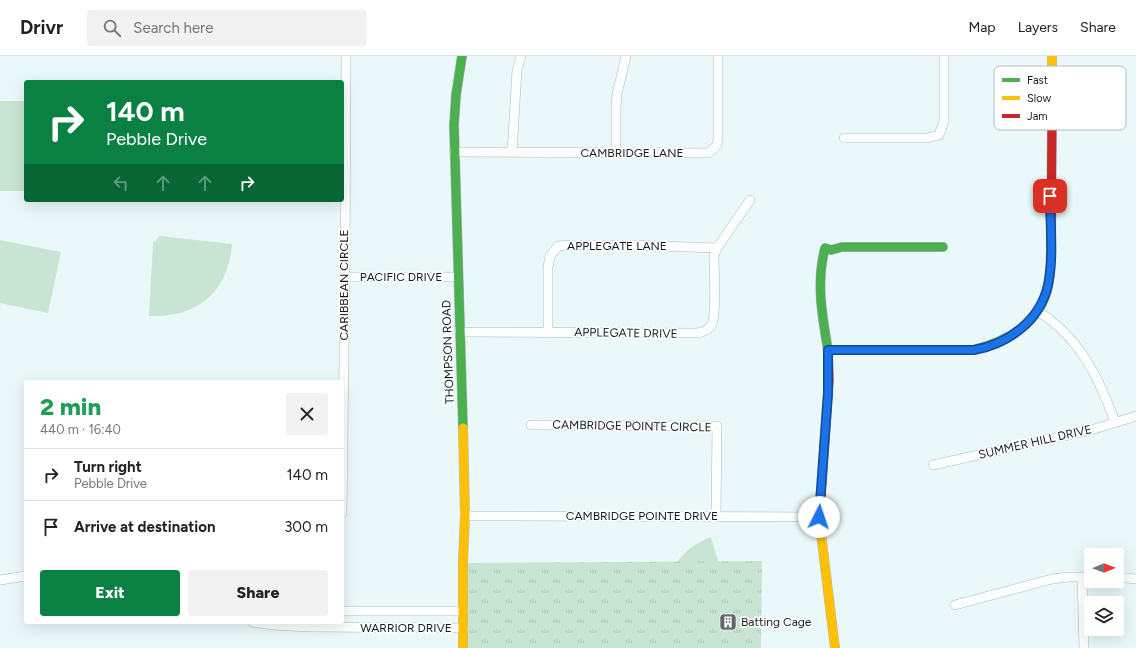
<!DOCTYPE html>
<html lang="en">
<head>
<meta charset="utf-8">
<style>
	:root { --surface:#fff; --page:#f2f2f2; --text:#222; --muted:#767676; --line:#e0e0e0; --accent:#0b8043 }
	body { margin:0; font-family:Figtree,sans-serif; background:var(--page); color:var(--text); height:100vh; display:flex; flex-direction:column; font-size:15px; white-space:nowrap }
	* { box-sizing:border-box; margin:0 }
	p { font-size:13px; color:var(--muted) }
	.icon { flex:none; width:22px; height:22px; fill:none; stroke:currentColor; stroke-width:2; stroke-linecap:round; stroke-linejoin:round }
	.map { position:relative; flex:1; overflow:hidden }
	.drawer { position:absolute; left:24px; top:324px; width:320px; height:244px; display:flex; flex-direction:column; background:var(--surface); border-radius:4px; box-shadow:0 4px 16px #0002 }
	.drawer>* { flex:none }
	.banner { position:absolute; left:24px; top:24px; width:320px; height:122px; border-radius:4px; box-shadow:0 4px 16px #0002; background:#0b8043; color:#fff; overflow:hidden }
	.needle { width:26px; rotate:89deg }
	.buttons { position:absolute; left:1084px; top:492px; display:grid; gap:8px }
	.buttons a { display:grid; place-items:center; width:40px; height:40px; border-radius:4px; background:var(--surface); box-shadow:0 4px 16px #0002; font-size:20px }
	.pin { position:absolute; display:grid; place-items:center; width:34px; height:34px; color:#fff; margin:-17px; border-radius:8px; box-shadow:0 2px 6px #0006 }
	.me { position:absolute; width:44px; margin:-22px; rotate:4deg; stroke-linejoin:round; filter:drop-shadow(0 0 3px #0008) }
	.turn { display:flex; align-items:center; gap:14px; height:84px; padding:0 16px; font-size:18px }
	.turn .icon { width:52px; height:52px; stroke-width:2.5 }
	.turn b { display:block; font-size:28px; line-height:34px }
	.lanes { display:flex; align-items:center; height:38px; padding:0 16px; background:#0003; justify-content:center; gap:20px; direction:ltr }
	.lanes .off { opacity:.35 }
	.round { display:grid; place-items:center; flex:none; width:42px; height:42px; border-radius:4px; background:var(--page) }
	.head { display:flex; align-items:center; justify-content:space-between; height:68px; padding:0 16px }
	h1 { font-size:24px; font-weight:800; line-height:30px; color:#1e9e55 }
	.button { display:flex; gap:8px; margin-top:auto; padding:8px 16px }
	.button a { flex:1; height:46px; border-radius:4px; background:var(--accent); color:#fff; font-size:16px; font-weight:800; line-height:46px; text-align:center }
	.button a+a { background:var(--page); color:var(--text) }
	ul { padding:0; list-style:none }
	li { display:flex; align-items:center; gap:12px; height:52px; padding:0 16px; border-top:1px solid var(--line) }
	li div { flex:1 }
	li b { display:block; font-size:15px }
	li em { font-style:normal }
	header { display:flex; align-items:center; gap:24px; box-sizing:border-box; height:56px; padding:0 20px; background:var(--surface); border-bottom:1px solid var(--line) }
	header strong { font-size:19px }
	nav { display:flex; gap:22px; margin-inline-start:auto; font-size:14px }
	.search { width:280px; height:36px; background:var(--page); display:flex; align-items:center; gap:10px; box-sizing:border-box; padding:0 14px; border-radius:4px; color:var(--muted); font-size:15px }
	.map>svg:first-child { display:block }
	.grass { fill:#c7e5d2 }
	.park { fill:url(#park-tufts) }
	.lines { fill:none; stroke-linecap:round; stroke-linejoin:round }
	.street-casing { stroke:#afbaba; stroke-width:10 }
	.fast-casing { stroke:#afbaba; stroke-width:10 }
	.slow-casing { stroke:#afbaba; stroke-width:10 }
	.jam-casing { stroke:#afbaba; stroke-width:10 }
	.street { stroke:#fcfefe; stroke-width:9 }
	.fast { stroke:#4caf50; stroke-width:9 }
	.slow { stroke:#ffc107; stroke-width:9 }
	.jam { stroke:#c62828; stroke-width:9 }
	.route-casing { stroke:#114b97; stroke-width:10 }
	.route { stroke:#1a73e8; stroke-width:7 }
	.labels { text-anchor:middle; stroke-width:3.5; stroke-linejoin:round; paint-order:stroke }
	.street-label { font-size:12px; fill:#121c1c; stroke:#fff }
	.poi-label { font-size:12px; fill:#121c1c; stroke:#fff; text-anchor:start }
	.key { fill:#fff; stroke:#b8bbbb; stroke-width:1 }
	.key-label { font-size:11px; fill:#121c1c }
</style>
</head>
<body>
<header>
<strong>Drivr</strong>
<div class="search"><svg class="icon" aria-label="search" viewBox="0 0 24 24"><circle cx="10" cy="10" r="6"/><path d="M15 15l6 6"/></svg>Search here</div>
<nav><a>Map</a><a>Layers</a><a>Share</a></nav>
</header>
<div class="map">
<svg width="1136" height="592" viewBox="0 0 1136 592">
	<defs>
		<pattern id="park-tufts" width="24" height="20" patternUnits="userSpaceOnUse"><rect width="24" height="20" fill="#c7e5d2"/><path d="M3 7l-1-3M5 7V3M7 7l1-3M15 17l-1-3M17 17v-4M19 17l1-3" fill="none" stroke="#aac4b4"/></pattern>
	</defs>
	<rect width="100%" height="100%" fill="#eaf8f9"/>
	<!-- grass -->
	<path class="grass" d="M 0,45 L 26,45 L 26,135 L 0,135 Z
		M 160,180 L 232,188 C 228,237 197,262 149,260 L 153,187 Z
		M 0,184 L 61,196 L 48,257 L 0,247 Z
		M 711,481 L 726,534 L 675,509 C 687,493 693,489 711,481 Z"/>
	<!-- park -->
	<path class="park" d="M 762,505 L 761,592 L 468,592 L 468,507 Z"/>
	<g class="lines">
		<defs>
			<path id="street" d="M 844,82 L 927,82 L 939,79 L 944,65 L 944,0
				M 454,96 L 709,97 L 717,89 L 718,81 L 718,0
				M 512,97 L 517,14 L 521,0
				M 616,97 L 616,51 L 617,38 L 626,0
				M 345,221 L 458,221
				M 1037,255 C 1079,280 1099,322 1115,366
				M 459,274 L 463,276 L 694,277 C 700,277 707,275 711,270 C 717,261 714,213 714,200 L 717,192 L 750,144
				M 548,276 L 548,211 L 550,200 L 558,190 L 572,189 L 632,189 L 717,192
				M 531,369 L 717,370 L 716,460
				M 933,409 L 1091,374 L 1136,360
				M 342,457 L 345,221 L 346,0
				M 465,458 L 471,460 L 819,461
				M 1082,521 L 1084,592
				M 1117,521 L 1136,523
				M 0,524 L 26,520
				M 955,549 L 1052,523 L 1068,521 L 1082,521 L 1091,520
				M 342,555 L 463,555
				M 253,566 L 273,569 L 309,571 L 463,572"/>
			<path id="fast" d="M 462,0 L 456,39 L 454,69 L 463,372
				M 828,294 L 973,294 C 1005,286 1037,269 1047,235 C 1051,220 1051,204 1051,189
				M 828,294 C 822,259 816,227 825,192 L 831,194 L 842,191 L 943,191"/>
			<path id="slow" d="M 1052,61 L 1052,0
				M 463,372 L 465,458 L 463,507 L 463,592
				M 821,438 L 819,461 L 835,592"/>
			<path id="jam" d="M 1051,189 L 1052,61
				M 821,438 L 829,324 L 828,294"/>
		</defs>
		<!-- street casing -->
		<use href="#street" class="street-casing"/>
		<!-- fast casing -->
		<use href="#fast" class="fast-casing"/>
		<!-- slow casing -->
		<use href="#slow" class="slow-casing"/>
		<!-- jam casing -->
		<use href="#jam" class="jam-casing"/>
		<!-- street -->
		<use href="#street" class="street"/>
		<!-- fast -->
		<use href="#fast" class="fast"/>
		<!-- slow -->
		<use href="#slow" class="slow"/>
		<!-- jam -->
		<use href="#jam" class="jam"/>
	</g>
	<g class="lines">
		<defs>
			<path id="route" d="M 819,461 L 828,337 L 828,294 L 974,294 C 1008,288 1040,265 1048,229 C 1054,201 1050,169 1050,140"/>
		</defs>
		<!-- route casing -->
		<use href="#route" class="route-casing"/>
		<!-- route -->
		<use href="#route" class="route"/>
	</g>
	<!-- icons -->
	<defs>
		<symbol id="building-square" viewBox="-11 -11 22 22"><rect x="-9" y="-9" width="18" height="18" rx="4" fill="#5e6969" stroke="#fff"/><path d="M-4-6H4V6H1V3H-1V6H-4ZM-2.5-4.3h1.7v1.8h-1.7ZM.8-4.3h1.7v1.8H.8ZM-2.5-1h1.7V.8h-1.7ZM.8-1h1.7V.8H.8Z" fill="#fff"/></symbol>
	</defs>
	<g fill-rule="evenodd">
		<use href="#building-square" x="718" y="556" width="20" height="20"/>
	</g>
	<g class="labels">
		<!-- street labels -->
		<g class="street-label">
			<text x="632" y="101">CAMBRIDGE LANE</text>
			<text x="617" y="194">APPLEGATE LANE</text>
			<text x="401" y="225">PACIFIC DRIVE</text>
			<text transform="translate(344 229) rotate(-90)" y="4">CARIBBEAN CIRCLE</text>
			<text transform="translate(626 277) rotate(1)" y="4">APPLEGATE DRIVE</text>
			<text transform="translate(448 296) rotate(-92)" y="4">THOMPSON ROAD</text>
			<text transform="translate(632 370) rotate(1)" y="4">CAMBRIDGE POINTE CIRCLE</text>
			<text transform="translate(1035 386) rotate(-13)" y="4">SUMMER HILL DRIVE</text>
			<text x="642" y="464">CAMBRIDGE POINTE DRIVE</text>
			<text x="406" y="576">WARRIOR DRIVE</text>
		</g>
		<!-- poi labels -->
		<g class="poi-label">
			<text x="741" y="570">Batting Cage</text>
		</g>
	</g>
	<!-- legend -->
	<rect x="994" y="10" width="132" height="64" rx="6" class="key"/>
	<rect x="1002" y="22" width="18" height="4" fill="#4caf50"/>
	<rect x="1002" y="40" width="18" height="4" fill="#ffc107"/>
	<rect x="1002" y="58" width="18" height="4" fill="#c62828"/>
	<g class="key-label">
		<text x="1027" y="28">Fast</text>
		<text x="1027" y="46">Slow</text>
		<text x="1027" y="64">Jam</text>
	</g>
</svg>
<div class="buttons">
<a><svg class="needle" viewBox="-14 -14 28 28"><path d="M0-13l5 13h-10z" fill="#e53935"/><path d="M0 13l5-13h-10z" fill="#767676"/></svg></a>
<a><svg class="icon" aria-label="layers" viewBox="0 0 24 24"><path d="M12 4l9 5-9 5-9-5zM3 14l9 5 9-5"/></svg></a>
</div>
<div class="pin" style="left:1050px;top:140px;background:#d93025"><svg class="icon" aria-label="arrive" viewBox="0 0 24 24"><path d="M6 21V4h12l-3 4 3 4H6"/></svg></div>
<svg class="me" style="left:819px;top:461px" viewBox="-20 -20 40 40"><circle r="19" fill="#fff"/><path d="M0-13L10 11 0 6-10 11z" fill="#1a73e8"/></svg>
<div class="banner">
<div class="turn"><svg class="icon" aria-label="right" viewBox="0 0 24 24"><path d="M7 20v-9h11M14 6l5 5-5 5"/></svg><div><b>140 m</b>Pebble Drive</div></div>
<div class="lanes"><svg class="icon off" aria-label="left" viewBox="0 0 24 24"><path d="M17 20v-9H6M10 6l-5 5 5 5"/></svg><svg class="icon off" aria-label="ahead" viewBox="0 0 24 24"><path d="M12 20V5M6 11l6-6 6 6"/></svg><svg class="icon off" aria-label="ahead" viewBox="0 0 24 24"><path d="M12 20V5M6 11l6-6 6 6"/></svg><svg class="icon" aria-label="right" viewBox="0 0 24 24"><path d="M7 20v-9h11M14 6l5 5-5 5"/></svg></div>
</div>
<section class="drawer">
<div class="head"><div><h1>2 min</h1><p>440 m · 16:40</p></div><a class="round"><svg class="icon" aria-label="close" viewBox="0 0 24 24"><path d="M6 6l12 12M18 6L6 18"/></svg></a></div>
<ul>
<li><svg class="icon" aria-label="right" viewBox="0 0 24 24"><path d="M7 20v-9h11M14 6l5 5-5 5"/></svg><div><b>Turn right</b><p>Pebble Drive</p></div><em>140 m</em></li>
<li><svg class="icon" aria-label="arrive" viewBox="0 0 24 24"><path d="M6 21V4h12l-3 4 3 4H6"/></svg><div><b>Arrive at destination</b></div><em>300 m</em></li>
</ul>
<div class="button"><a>Exit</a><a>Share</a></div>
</section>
</div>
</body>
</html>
